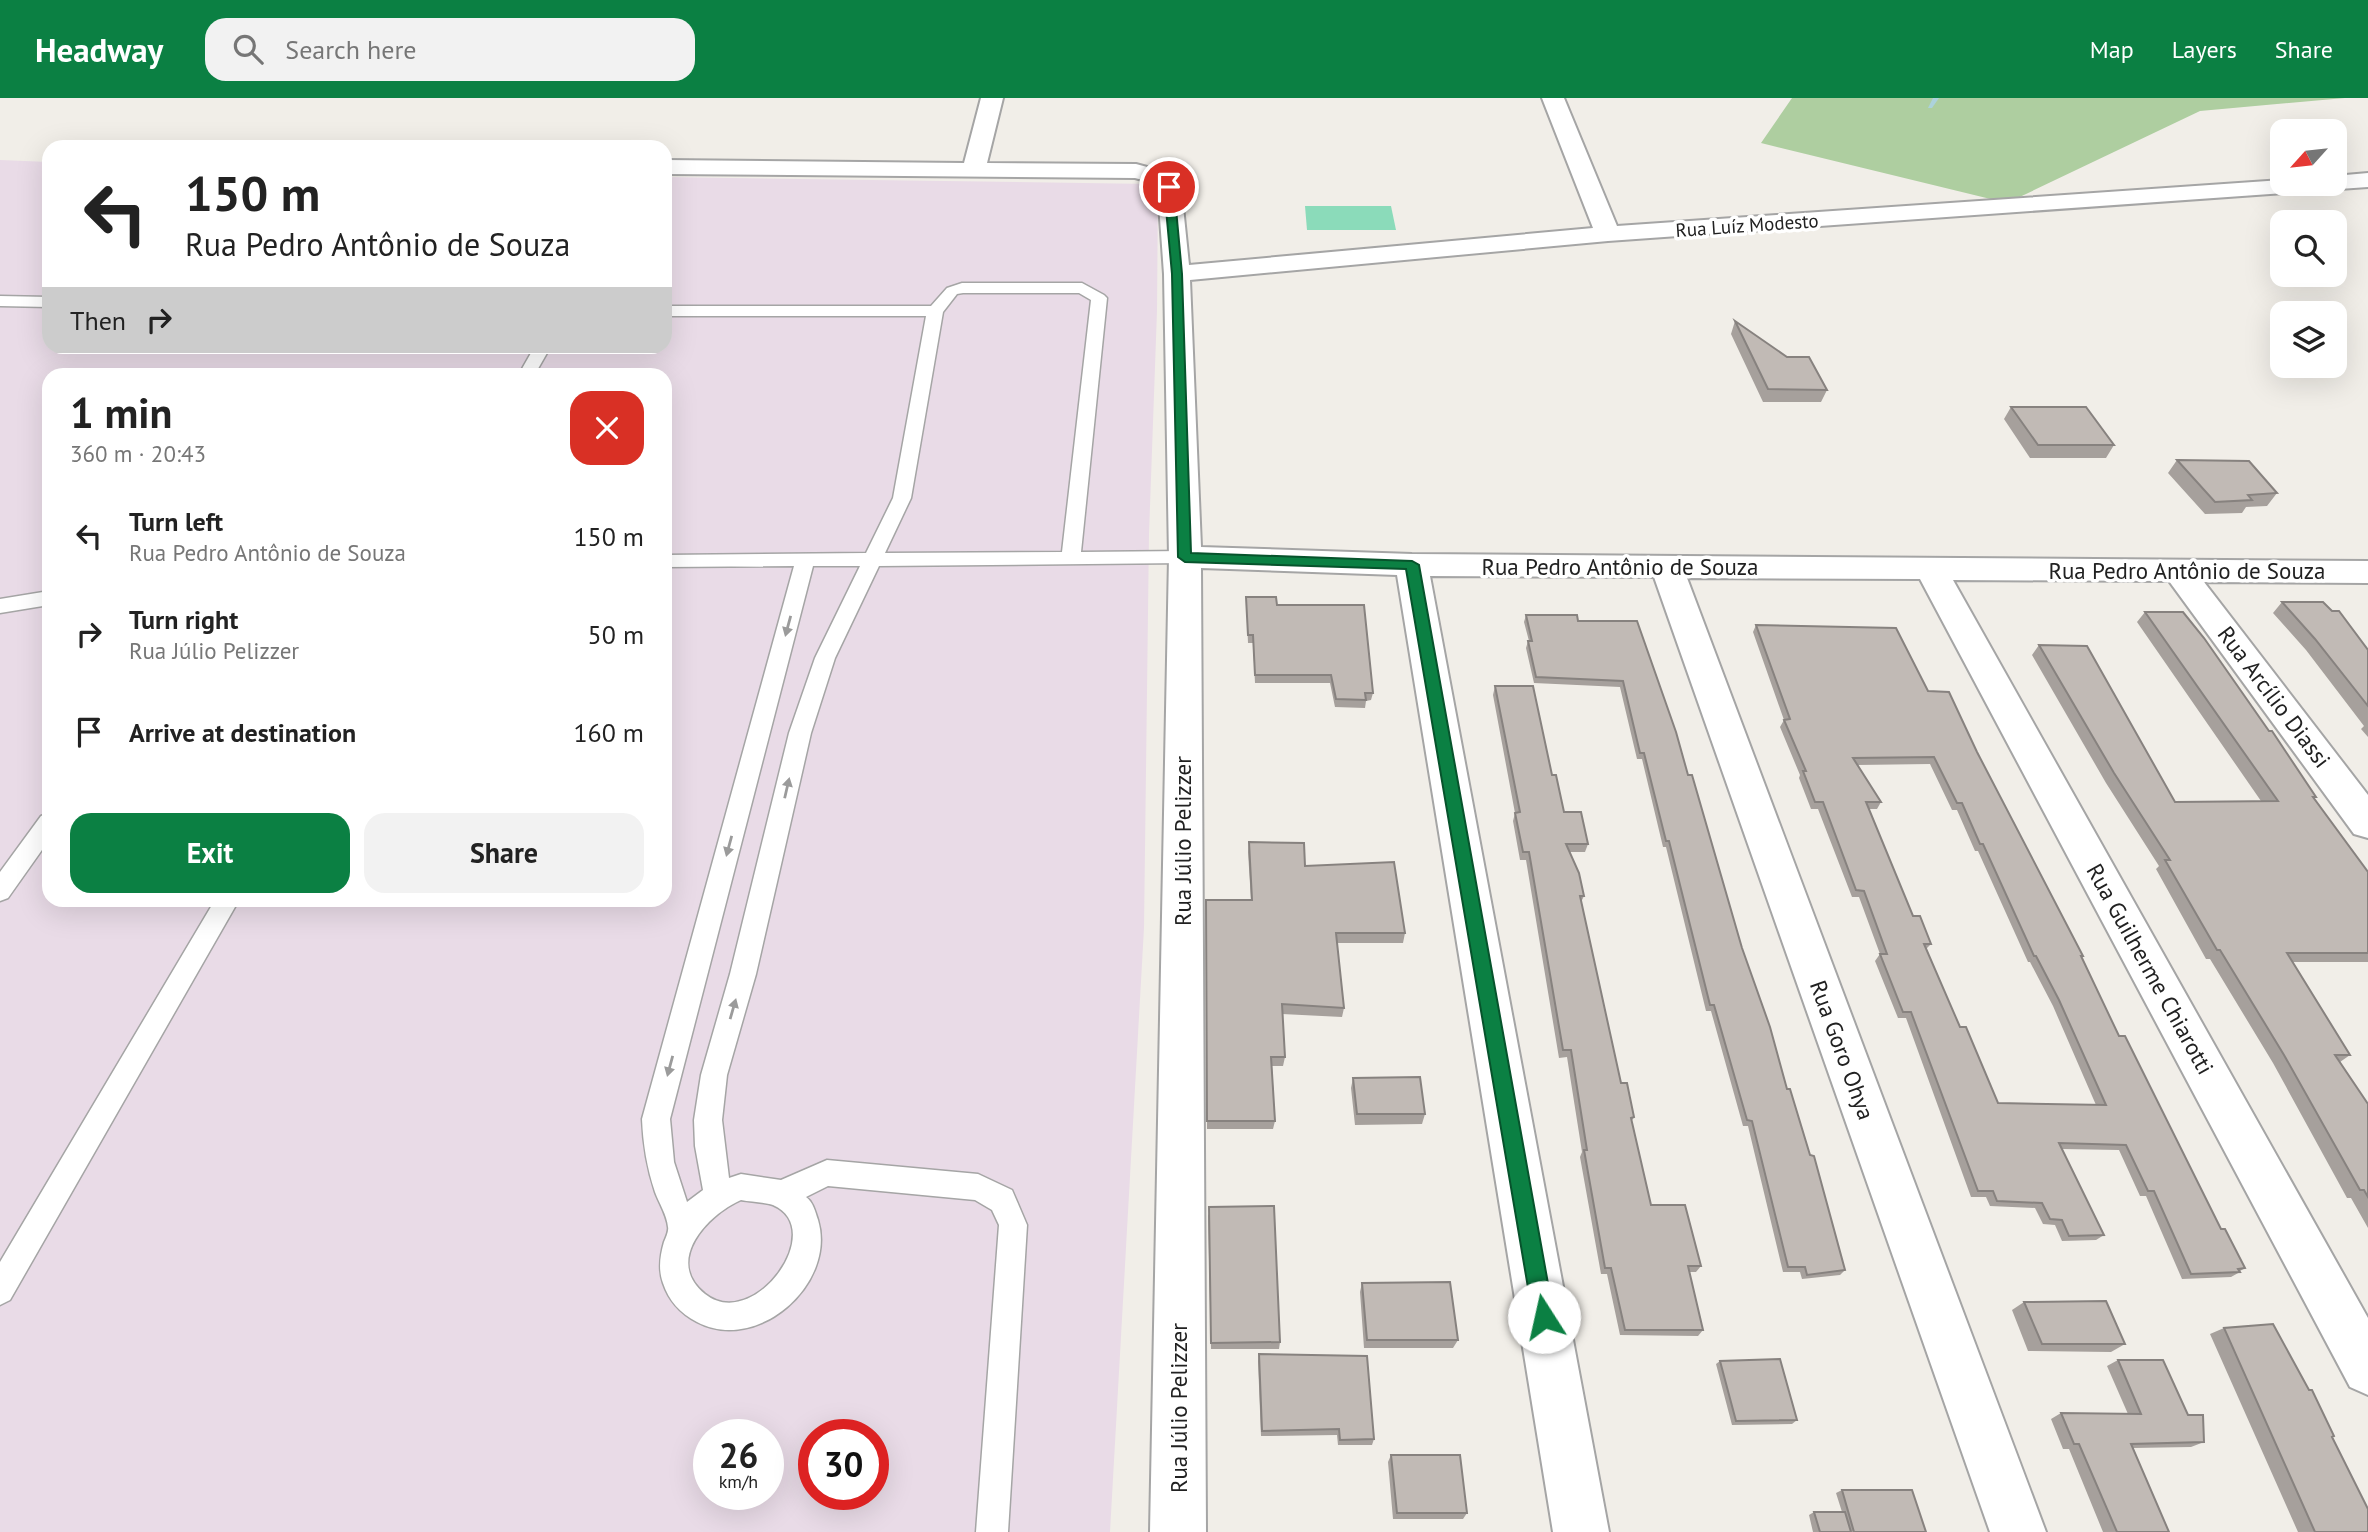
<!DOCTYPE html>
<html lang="en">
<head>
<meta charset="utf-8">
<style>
	:root { --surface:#fff; --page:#f2f2f2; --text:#222; --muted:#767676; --accent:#0b8043 }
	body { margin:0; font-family:"PT Sans",sans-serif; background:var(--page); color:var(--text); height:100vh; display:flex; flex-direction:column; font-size:26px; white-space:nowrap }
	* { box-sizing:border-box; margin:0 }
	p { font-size:23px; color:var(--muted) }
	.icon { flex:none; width:38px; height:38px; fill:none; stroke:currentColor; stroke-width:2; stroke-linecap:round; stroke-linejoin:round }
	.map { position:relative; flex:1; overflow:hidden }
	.details { position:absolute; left:42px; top:270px; width:630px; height:539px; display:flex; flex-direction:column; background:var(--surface); border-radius:21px; box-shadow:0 7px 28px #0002 }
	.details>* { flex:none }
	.top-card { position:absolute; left:42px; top:42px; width:630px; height:214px; border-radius:21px; box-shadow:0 7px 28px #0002; background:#fff; color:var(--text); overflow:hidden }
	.needle { width:46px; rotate:243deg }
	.fabs { position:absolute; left:2270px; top:21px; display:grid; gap:14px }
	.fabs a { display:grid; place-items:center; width:77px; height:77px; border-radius:14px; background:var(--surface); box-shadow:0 7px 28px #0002; font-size:35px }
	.speed { position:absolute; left:693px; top:1321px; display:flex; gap:14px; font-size:35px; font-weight:700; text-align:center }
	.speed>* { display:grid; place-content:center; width:91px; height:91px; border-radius:50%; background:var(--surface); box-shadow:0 7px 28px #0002; line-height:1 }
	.speed small { font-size:18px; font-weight:400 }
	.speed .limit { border:10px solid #d22; background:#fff; color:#111 }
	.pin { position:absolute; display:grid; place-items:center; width:60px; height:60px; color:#fff; margin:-30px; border:4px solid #fff; border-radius:50%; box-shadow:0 2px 7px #0007 }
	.me { position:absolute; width:77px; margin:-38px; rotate:350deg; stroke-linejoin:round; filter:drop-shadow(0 0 5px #0008) }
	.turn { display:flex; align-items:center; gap:24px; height:147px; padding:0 28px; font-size:32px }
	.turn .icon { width:91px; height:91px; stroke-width:2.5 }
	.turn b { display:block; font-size:49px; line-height:60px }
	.then { display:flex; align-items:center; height:66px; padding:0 28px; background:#0003; gap:14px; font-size:26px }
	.round { display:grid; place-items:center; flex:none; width:74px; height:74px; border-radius:21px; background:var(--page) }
	.summary { display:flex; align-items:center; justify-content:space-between; height:119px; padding:0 28px }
	h1 { font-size:42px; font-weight:600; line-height:52px }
	.action { display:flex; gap:14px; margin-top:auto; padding:14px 28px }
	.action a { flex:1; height:80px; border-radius:21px; background:var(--accent); color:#fff; font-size:28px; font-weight:600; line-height:80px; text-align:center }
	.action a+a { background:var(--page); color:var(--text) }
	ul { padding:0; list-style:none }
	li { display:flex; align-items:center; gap:21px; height:98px; padding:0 28px }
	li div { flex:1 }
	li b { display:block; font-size:26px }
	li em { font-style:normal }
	header { display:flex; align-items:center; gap:42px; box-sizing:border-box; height:98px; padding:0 35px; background:var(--accent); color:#fff }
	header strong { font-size:33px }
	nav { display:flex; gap:38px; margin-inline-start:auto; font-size:24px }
	.search { width:490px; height:63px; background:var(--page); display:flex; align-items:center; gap:18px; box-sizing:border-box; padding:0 24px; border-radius:21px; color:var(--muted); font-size:26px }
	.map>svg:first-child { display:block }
	.industrial { fill:#e9dbe7; fill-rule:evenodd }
	.forest { fill:#aecea0 }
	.pitch { fill:#8bdbba }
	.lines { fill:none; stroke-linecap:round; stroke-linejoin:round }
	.stream { fill:#acd2dc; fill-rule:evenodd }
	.lane-casing { stroke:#a5a5a5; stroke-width:3 }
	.street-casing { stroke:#a5a5a5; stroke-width:4 }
	.lane { fill:#fff; fill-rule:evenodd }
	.street { fill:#fff; fill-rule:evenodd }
	.wall { fill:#a6a09c; fill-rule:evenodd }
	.building { fill:#c1bab5; stroke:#87827f; stroke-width:2; fill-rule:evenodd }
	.oneway { fill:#9b9b9b }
	.route { fill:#0b8043; stroke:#07532c; stroke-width:2 }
	.labels { text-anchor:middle; stroke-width:7; stroke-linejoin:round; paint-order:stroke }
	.far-street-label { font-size:19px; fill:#212121; stroke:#fff }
	.street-label { font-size:23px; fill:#212121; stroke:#fff }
</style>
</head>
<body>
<header>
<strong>Headway</strong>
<div class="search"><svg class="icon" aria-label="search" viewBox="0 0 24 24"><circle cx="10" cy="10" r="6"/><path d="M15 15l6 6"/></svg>Search here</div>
<nav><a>Map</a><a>Layers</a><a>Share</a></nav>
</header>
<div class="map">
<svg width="2368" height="1434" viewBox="0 0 2368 1434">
	<rect width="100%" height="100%" fill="#f1eee8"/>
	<!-- industrial -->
	<path class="industrial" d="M 0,62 L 49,64 L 49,248 L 665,248 L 665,79 L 1151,86 L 1158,90 L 1157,213 L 1149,436 L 1144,830 L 1110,1434 L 0,1434 ZM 49,276 L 665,276 L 665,802 L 49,802 ZM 709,1337 L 768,1337 L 768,1396 L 709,1396 ZM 814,1337 L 873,1337 L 873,1396 L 814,1396 Z"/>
	<!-- forest -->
	<path class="forest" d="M 1792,0 L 2345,0 L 2200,13 L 2007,105 L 1761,45 Z"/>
	<!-- pitch -->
	<path class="pitch" d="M 1305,108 L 1391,108 L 1396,132 L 1307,132 Z"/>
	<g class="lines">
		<!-- stream -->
		<path class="stream" d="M 1933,0 L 1939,0 L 1932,10 L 1928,10 Z"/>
		<defs>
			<path id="lane" d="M 962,185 L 1082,185 L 1104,197 L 1107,200 L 1081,454 L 1185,453 L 1192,455 L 1195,459 L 1192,463 L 1185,465 L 879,468 L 835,560 L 811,635 L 756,876 L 727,977 L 722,1022 L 729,1080 L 741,1076 L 781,1082 L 827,1062 L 978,1076 L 1012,1092 L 1027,1127 L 1008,1434 L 976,1434 L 999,1127 L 992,1112 L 975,1102 L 828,1088 L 806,1099 C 813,1104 815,1113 818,1122 C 837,1186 757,1256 697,1224 C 680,1215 669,1203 663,1185 C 658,1171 660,1158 664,1144 C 666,1139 669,1133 668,1129 C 667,1117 659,1105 655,1094 C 647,1070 643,1046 642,1021 L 794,468 L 665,469 L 665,457 L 866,455 L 893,400 L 926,218 L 665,218 L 665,208 L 931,208 L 947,190 ZM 963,195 L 1079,195 L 1091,202 L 1062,454 L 885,455 L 911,400 L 943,214 L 957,196 ZM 813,468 L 860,468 L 815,560 L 789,635 L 730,876 L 701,977 L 694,1022 L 695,1048 L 703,1092 L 687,1104 L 674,1064 L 670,1021 ZM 741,1102 C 751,1104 764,1104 773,1107 C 829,1131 754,1235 705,1196 C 664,1163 707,1117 741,1102 Z
				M 0,198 L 49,199 L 49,209 L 0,208 Z
				M 535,248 L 551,248 L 535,276 L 519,276 Z
				M 49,493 L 49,507 L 0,515 L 0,501 Z
				M 49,715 L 49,742 L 8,800 L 0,803 L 0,774 L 41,718 Z
				M 215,802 L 239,802 L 10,1202 L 0,1207 L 0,1164 Z"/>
			<path id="street" d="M 981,0 L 1003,0 L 987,65 L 1136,66 L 1162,73 L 1181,89 L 1189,167 L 1593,130 L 1542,0 L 1564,0 L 1617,128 L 2282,82 L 2282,86 L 2334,86 L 2334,78 L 2368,75 L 2368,89 L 1608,143 L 1190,182 L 1201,449 L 1412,456 L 2368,463 L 2368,485 L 2204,484 L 2368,697 L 2368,740 L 2354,736 L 2169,483 L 1953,482 L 2368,1220 L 2368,1297 L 2350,1289 L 1920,481 L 1687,480 L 2046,1434 L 1990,1434 L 1654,479 L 1430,478 L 1609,1434 L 1553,1434 L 1397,477 L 1201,470 L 1206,1434 L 1150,1434 L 1169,459 L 1164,176 L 1158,92 L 1146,83 L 1135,80 L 665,76 L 665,62 L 964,65 Z"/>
		</defs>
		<!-- lane casing -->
		<use href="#lane" class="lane-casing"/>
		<!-- street casing -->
		<use href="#street" class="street-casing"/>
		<!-- lane -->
		<use href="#lane" class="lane"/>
		<!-- street -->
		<use href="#street" class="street"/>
	</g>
	<!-- wall -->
	<path class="wall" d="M 1735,223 L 1827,292 L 1821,304 L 1763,304 L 1731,236 Z
		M 2011,309 L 2114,347 L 2106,360 L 2030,360 L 2004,321 Z
		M 2177,362 L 2277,395 L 2267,408 L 2246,409 L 2242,415 L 2205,416 L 2168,375 Z
		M 1246,499 L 1277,507 L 1373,595 L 1371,602 L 1366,603 L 1365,610 L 1335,609 L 1330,585 L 1255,585 L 1253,545 L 1248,545 Z
		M 2282,504 L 2368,552 L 2368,639 L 2361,631 L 2364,628 L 2306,552 L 2273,515 Z
		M 2145,514 L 2269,633 L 2316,699 L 2314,701 L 2368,774 L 2368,864 L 2292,864 L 2350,957 L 2340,964 L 2368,1006 L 2368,1130 L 2351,1100 L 2347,1100 L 2273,965 L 2210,861 L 2206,861 L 2156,771 L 2159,768 L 2106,685 L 2032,557 L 2039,547 L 2175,704 L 2261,703 L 2137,524 Z
		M 1526,517 L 1578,523 L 1637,523 L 1688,677 L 1742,850 L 1845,1172 L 1840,1177 L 1802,1181 L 1800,1174 L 1783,1174 L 1748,1028 L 1743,1028 L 1711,913 L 1706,913 L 1666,749 L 1663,749 L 1642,661 L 1637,661 L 1620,589 L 1534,585 L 1526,550 L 1528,543 L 1529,543 L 1524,524 Z
		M 1756,527 L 1928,593 L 1977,654 L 2083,858 L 2082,859 L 2119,938 L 2221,1131 L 2245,1170 L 2240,1173 L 2240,1174 L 2231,1179 L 2182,1181 L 2146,1098 L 2140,1098 L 2119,1052 L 2062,1051 L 2104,1137 L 2096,1142 L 2062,1143 L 2055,1127 L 2043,1126 L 2035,1110 L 1990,1108 L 1986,1099 L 1971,1099 L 1906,920 L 1898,920 L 1875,863 L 1880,856 L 1859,799 L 1852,799 L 1818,711 L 1811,711 L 1799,680 L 1800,677 L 1780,629 L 1784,622 L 1753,534 ZM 1930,666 L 1952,712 L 1957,712 L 1975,753 L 1978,753 L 2028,864 L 2030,864 L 2053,908 L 2096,1007 L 1998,1005 L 1960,929 L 1926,851 L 1931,846 L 1913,818 L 1869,711 L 1877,711 L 1881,704 L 1857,667 Z
		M 1495,588 L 1552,677 L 1564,714 L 1588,746 L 1585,754 L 1570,754 L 1584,798 L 1581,804 L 1621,985 L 1634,1019 L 1631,1024 L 1651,1107 L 1701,1168 L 1696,1174 L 1689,1174 L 1703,1232 L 1698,1238 L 1620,1237 L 1607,1176 L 1601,1176 L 1580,1059 L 1582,1054 L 1567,959 L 1559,960 L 1526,762 L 1520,762 L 1513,723 L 1515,715 L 1493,597 Z
		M 1249,744 L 1305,768 L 1405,835 L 1403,845 L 1337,845 L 1344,910 L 1342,919 L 1282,916 L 1285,959 L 1283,968 L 1272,968 L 1275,1023 L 1273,1031 L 1207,1031 L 1206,802 L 1251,802 L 1248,754 Z
		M 1353,980 L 1425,1016 L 1422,1026 L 1355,1027 L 1351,990 Z
		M 1208,1116 L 1280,1244 L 1279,1251 L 1211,1251 Z
		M 1362,1185 L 1458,1242 L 1453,1250 L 1364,1250 L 1360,1194 Z
		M 2024,1204 L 2125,1246 L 2111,1254 L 2028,1253 L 2012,1212 Z
		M 2224,1230 L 2332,1339 L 2368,1434 L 2298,1434 L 2210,1236 Z
		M 1259,1256 L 1374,1341 L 1372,1347 L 1338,1347 L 1337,1337 L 1261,1338 L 1258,1263 Z
		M 2118,1262 L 2188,1317 L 2204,1344 L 2191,1349 L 2133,1350 L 2169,1434 L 2103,1434 L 2069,1351 L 2063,1351 L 2051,1321 L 2061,1315 L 2128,1316 L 2107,1268 Z
		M 1720,1263 L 1797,1322 L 1792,1326 L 1732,1327 L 1716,1266 Z
		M 1391,1357 L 1467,1415 L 1463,1421 L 1393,1421 L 1388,1364 Z
		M 1842,1392 L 1926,1434 L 1813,1434 L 1809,1417 L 1814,1414 L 1842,1414 L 1836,1395 Z"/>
	<!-- building -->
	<path class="building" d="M 1735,223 L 1787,259 L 1809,259 L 1827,292 L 1768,291 Z
		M 2011,309 L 2086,309 L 2114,347 L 2038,347 Z
		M 2177,362 L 2249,363 L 2277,395 L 2248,397 L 2252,402 L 2215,404 Z
		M 1246,499 L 1276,499 L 1277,507 L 1364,507 L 1373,595 L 1365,595 L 1366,602 L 1336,601 L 1331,577 L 1255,577 L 1253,537 L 1248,537 Z
		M 2282,504 L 2323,504 L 2332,513 L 2339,513 L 2368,552 L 2368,608 L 2315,541 Z
		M 2145,514 L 2183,514 L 2204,540 L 2269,633 L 2272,633 L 2316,699 L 2313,699 L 2368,774 L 2368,855 L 2287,855 L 2350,957 L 2335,957 L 2368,1006 L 2368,1099 L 2364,1092 L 2360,1092 L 2284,957 L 2220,852 L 2217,852 L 2165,762 L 2170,762 L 2114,675 L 2039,547 L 2087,548 L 2175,704 L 2278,703 Z
		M 1526,517 L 1577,517 L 1578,523 L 1637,523 L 1676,634 L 1688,677 L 1692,677 L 1742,850 L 1770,929 L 1787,991 L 1790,991 L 1810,1057 L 1814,1058 L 1845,1172 L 1807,1177 L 1805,1169 L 1788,1169 L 1752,1023 L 1747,1022 L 1714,907 L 1710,907 L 1669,743 L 1666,743 L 1644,655 L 1640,655 L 1623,583 L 1536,579 L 1528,543 L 1532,543 Z
		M 1756,527 L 1896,530 L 1928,593 L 1949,594 L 1977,654 L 2083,858 L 2081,858 L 2119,938 L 2125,938 L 2221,1131 L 2225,1131 L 2245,1170 L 2238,1171 L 2240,1174 L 2191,1176 L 2154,1093 L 2148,1093 L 2126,1047 L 2059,1045 L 2104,1137 L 2069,1138 L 2062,1122 L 2050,1121 L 2042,1105 L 1997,1103 L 1993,1093 L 1978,1093 L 1911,914 L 1903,914 L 1880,856 L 1887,856 L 1864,793 L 1856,792 L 1823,704 L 1815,704 L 1803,673 L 1806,673 L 1784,622 L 1790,621 ZM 1934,659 L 1957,705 L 1962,705 L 1980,746 L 1983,746 L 2034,858 L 2036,858 L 2059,902 L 2106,1007 L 1998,1005 L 1966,929 L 1960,929 L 1924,846 L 1931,846 L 1920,818 L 1913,818 L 1866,704 L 1881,704 L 1853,660 Z
		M 1495,588 L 1533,588 L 1552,677 L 1556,677 L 1564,714 L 1581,714 L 1588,746 L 1566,746 L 1579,775 L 1584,798 L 1580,798 L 1621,985 L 1627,985 L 1634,1019 L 1631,1020 L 1651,1107 L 1685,1107 L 1701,1168 L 1688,1168 L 1703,1232 L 1625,1232 L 1611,1170 L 1605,1170 L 1584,1052 L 1587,1052 L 1571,952 L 1563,952 L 1529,754 L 1523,754 L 1515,715 L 1520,714 Z
		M 1249,744 L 1304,745 L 1305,768 L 1394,764 L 1405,835 L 1336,835 L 1344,910 L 1282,906 L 1285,959 L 1271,959 L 1275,1023 L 1207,1023 L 1206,802 L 1252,802 Z
		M 1420,979 L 1425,1016 L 1357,1016 L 1353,980 Z
		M 1274,1108 L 1280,1244 L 1211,1245 L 1209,1109 Z
		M 1450,1184 L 1458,1242 L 1367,1242 L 1362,1185 Z
		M 2106,1203 L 2125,1246 L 2042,1246 L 2024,1204 Z
		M 2273,1226 L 2309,1292 L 2312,1292 L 2334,1338 L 2332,1339 L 2368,1411 L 2368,1434 L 2315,1434 L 2224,1230 Z
		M 1259,1256 L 1367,1258 L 1374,1341 L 1340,1342 L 1339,1331 L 1262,1333 Z
		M 1780,1261 L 1797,1322 L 1736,1323 L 1720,1263 Z
		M 2118,1262 L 2163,1262 L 2188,1317 L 2203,1317 L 2204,1344 L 2131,1346 L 2169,1434 L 2117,1434 L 2079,1346 L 2074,1346 L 2061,1315 L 2141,1316 Z
		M 1391,1357 L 1460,1357 L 1467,1415 L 1397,1415 Z
		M 1842,1392 L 1912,1392 L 1926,1434 L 1854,1434 Z
		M 1814,1414 L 1845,1414 L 1851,1434 L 1820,1434 Z"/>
	<!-- one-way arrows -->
	<defs><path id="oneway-solid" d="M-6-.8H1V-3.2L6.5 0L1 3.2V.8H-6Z" transform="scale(1.75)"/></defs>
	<g class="oneway">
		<use href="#oneway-solid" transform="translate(788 528) rotate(105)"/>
		<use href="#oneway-solid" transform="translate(787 690) rotate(-77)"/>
		<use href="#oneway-solid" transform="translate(729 748) rotate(105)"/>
		<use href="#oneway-solid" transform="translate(733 911) rotate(-74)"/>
		<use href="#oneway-solid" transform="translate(670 968) rotate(105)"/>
	</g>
	<!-- route -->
	<path class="route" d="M 1169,86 L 1174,89 L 1182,176 L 1191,455 L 1412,463 L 1419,467 L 1554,1219 L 1551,1226 L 1544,1230 L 1536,1226 L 1533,1219 L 1406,471 L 1185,464 L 1178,459 L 1172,176 L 1164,89 Z"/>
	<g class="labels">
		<!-- far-street labels -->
		<g class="far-street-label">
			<text transform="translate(1747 127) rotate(-4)" y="7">Rua Luíz Modesto</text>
		</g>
		<!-- street labels -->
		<g class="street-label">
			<text x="1620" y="477">Rua Pedro Antônio de Souza</text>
			<text x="2187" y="481">Rua Pedro Antônio de Souza</text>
			<text transform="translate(2274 599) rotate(53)" y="8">Rua Arcílio Diassi</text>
			<text transform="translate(1183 743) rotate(-90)" y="8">Rua Júlio Pelizzer</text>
			<text transform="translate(2150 871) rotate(61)" y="8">Rua Guilherme Chiarotti</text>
			<text transform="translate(1842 952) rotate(70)" y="8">Rua Goro Ohya</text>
			<text transform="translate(1179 1310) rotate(-90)" y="8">Rua Júlio Pelizzer</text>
		</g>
	</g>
</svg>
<div class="fabs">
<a><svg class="needle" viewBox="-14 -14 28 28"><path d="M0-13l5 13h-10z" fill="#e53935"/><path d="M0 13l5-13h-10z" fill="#767676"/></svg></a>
<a><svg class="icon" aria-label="search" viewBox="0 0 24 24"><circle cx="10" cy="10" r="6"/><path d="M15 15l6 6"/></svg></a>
<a><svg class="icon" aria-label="layers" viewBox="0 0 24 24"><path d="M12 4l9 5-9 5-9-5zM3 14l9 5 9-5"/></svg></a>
</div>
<div class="speed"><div>26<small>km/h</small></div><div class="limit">30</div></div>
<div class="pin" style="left:1169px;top:89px;background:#d93025"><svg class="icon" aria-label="arrive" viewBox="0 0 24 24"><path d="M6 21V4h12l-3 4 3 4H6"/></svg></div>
<svg class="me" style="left:1544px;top:1219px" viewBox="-20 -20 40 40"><circle r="19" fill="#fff"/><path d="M0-13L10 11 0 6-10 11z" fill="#0b8043"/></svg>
<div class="top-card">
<div class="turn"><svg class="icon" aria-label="left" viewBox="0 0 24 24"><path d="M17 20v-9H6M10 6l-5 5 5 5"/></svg><div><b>150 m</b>Rua Pedro Antônio de Souza</div></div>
<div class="then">Then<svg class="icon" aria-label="right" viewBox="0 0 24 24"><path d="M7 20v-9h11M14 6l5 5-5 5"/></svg></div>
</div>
<section class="details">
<div class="summary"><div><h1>1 min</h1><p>360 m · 20:43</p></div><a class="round" style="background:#d93025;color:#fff"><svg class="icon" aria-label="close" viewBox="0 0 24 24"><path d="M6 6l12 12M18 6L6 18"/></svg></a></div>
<ul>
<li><svg class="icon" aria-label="left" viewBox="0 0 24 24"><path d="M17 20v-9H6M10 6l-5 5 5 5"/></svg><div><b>Turn left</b><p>Rua Pedro Antônio de Souza</p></div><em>150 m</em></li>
<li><svg class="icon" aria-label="right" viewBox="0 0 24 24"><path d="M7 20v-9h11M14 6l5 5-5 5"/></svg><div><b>Turn right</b><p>Rua Júlio Pelizzer</p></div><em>50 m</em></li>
<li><svg class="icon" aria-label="arrive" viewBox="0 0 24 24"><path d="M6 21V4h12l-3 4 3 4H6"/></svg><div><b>Arrive at destination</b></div><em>160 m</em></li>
</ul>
<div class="action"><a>Exit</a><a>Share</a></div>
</section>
</div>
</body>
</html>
